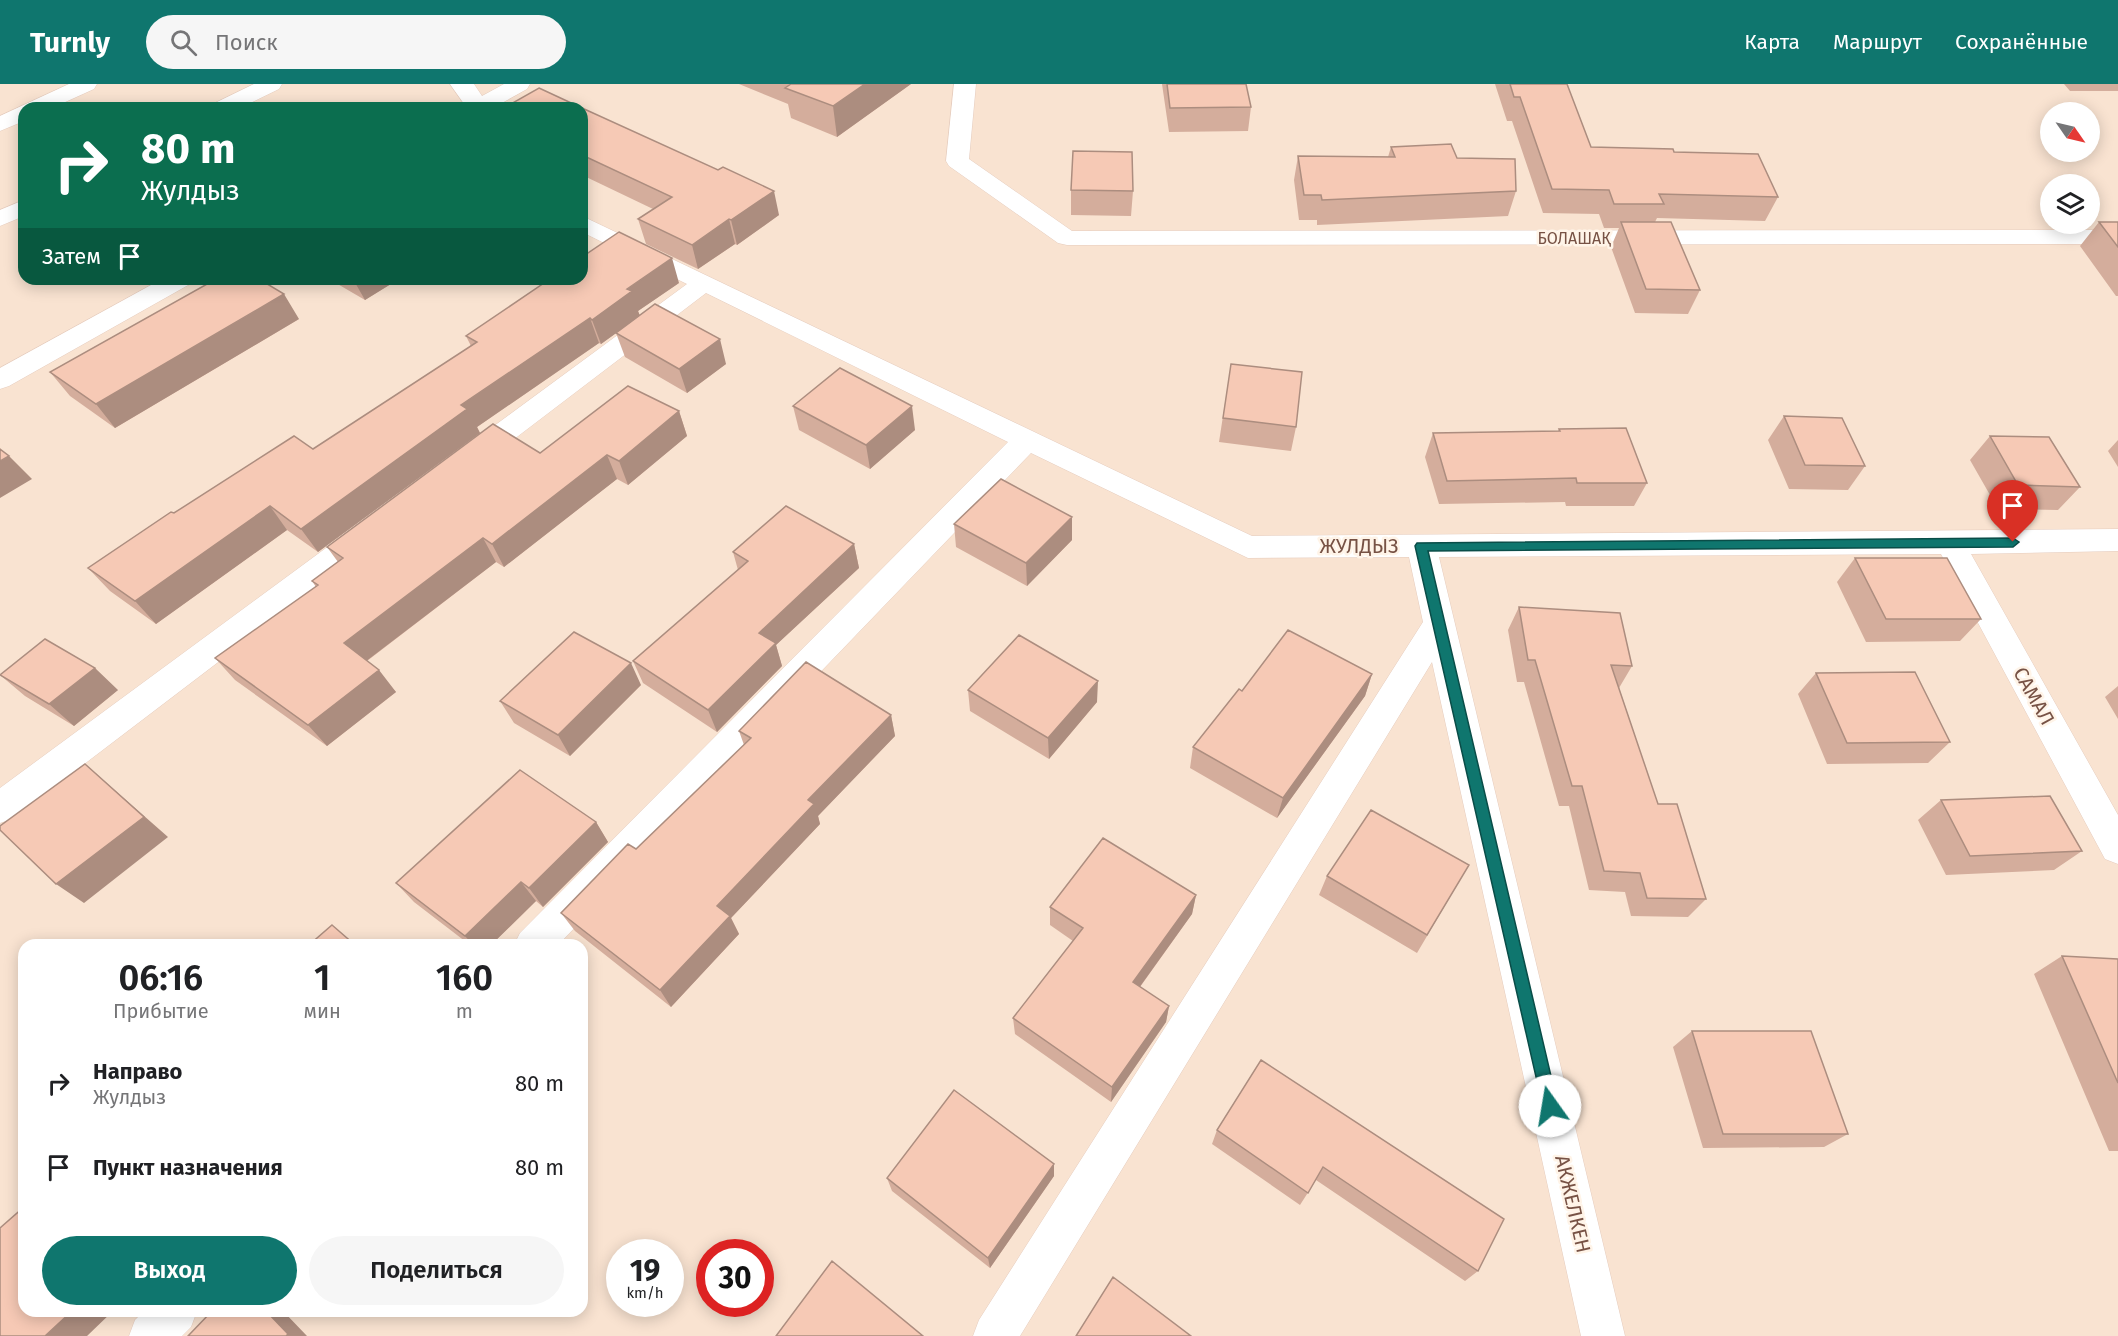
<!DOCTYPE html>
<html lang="ru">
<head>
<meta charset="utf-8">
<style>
	:root { --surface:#fff; --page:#f6f6f6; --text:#202124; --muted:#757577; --accent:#0f766e }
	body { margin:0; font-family:"Fira Sans",sans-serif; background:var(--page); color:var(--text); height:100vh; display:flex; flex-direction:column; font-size:22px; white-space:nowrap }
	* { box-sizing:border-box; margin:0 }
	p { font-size:20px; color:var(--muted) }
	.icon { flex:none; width:33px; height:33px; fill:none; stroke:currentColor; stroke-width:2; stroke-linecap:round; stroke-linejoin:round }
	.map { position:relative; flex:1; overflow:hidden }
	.sheet { position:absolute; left:18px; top:855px; width:570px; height:378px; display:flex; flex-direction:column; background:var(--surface); border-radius:18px; box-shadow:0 3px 15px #0003 }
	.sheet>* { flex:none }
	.top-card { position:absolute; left:18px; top:18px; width:570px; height:183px; border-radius:18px; box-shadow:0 3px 15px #0003; background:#0b6e4f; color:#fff; overflow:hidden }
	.needle { width:39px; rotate:124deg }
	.controls { position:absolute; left:2040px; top:18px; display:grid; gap:12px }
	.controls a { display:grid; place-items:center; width:60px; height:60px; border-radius:50%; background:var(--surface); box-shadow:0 3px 15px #0003; font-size:30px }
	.speed { position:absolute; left:606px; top:1155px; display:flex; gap:12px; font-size:30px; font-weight:700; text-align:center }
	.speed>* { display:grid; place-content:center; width:78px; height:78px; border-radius:50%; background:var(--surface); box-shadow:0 3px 15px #0003; line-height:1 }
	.speed small { font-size:15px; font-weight:400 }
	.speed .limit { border:9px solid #d22; background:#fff; color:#111 }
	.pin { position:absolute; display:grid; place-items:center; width:51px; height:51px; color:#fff; margin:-62px -26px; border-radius:50% 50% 50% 0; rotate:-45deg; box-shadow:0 0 6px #0007 }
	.pin .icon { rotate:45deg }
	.me { position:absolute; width:66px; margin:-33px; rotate:347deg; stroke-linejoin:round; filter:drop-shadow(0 0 4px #0008) }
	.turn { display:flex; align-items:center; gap:21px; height:126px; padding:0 24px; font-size:27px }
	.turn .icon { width:78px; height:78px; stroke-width:2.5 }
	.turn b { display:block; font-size:42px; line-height:51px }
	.then { display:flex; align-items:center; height:57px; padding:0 24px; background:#0003; gap:12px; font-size:22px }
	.eta { display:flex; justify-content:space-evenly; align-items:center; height:102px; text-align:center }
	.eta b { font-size:36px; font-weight:600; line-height:42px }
	.button { display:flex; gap:12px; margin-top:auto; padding:12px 24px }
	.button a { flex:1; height:69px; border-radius:36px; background:var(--accent); color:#fff; font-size:24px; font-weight:600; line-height:69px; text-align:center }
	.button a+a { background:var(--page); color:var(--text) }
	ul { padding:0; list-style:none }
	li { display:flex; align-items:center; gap:18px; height:84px; padding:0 24px }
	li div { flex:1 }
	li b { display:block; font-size:22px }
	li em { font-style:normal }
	header { display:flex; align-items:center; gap:36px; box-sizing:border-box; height:84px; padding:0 30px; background:var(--accent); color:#fff }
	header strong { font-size:28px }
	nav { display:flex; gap:33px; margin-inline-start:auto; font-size:21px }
	.search { width:420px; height:54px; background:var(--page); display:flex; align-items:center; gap:15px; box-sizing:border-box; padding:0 21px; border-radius:33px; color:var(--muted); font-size:22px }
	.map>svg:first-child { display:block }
	.residential { fill:#f9e3d1; fill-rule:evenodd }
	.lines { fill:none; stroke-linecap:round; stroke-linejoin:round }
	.minor-casing { stroke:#e5ccbe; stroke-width:1 }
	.minor { fill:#fff; fill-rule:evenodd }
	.wall { fill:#d4ad9c }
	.shaded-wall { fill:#ac8d7f }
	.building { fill:#f6c9b5; stroke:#ac8d7f; stroke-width:1.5 }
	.route { fill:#0f766e; stroke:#0a4d48; stroke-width:1.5 }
	.labels { text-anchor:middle; stroke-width:5; stroke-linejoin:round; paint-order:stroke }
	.far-street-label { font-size:16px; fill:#775245; stroke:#fff4e8 }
	.street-label { font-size:20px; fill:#775245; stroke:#fff4e8 }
</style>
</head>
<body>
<header>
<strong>Turnly</strong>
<div class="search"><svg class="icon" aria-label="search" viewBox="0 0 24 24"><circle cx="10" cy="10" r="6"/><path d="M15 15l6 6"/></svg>Поиск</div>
<nav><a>Карта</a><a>Маршрут</a><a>Сохранённые</a></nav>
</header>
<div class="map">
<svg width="2118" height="1252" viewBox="0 0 2118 1252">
	<rect width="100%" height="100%" fill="#fef0e0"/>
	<!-- residential -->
	<path class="residential" d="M 0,0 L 2118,0 L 2118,1252 L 0,1252 ZM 24,24 L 582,24 L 582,195 L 24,195 ZM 2050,28 L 2090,28 L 2090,68 L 2050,68 ZM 2050,100 L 2090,100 L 2090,140 L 2050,140 ZM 24,861 L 582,861 L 582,1227 L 24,1227 ZM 620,1168 L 670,1168 L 670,1220 L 620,1220 ZM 710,1168 L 760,1168 L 760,1220 L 710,1220 Z"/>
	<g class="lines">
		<defs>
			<path id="minor" d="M 69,0 L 97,0 L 94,5 L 52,24 L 24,24 L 24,37 L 0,47 L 0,32 Z
				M 254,0 L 282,0 L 279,5 L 240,24 L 212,24 L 215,19 Z
				M 450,0 L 474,0 L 482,12 L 504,0 L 530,0 L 527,5 L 493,24 L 467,24 Z
				M 954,0 L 976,0 L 969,75 L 1072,147 L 2118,146 L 2118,160 L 1067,161 L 1058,159 L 949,82 L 946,77 Z
				M 24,116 L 24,132 L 0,142 L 0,126 Z
				M 582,132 L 1252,452 L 2118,445 L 2118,467 L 1971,470 L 2118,731 L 2118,780 L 2105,775 L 1941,470 L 1439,473 L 1625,1252 L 1581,1252 L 1432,578 L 1020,1252 L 973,1252 L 979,1236 L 1423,538 L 1409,473 L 1248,474 L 1031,369 L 558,861 L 514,861 L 520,849 L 1008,358 L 706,209 L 480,381 L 470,384 L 460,381 L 456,374 L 460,367 L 687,200 L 582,148 Z
				M 162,195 L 193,195 L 190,200 L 9,302 L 0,305 L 0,284 Z
				M 370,436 L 380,439 L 385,447 L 380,455 L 12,735 L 0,739 L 0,704 L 360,439 Z
				M 144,1227 L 197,1227 L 191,1243 L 182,1252 L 129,1252 L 135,1236 Z"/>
		</defs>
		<!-- minor casing -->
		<use href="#minor" class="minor-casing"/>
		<!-- minor -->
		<use href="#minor" class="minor"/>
	</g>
	<!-- wall -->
	<path class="wall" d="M 739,0 L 911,0 L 837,53 L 791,34 L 788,20 Z
		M 1162,0 L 1246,0 L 1251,23 L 1248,47 L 1169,48 Z
		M 1495,0 L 1567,0 L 1591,63 L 1674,68 L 1778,113 L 1765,137 L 1657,134 L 1655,138 L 1700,206 L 1688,230 L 1635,229 L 1611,163 L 1619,144 L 1604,144 L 1599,130 L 1543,129 L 1512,37 L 1507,37 Z
		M 2064,0 L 2118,0 L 2118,7 L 2070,7 Z
		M 582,24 L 779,131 L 737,161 L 735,160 L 698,185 L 646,160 L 638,135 L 653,125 L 582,91 Z
		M 1391,63 L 1457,74 L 1516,107 L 1508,132 L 1317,141 L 1317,136 L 1299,136 L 1294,96 L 1298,72 L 1388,73 Z
		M 1071,106 L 1133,107 L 1131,132 L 1071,131 Z
		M 2099,138 L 2118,138 L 2118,212 L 2116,212 L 2080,162 Z
		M 329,195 L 399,195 L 365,216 Z
		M 679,199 L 638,227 L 640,232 L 726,280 L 687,309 L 625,273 L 616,249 L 601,260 L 599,259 L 477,343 L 480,349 L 318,468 L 287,446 L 156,540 L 110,507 L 88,484 L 174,429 L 313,365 L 471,262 L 466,252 Z
		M 299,235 L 115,344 L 70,312 L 50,288 Z
		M 1231,280 L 1296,343 L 1291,367 L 1219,358 Z
		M 793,322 L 915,346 L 870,385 L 799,346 Z
		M 679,327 L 687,352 L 628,401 L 617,395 L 504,483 L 496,478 L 367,577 L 396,608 L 327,662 L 235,596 L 215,574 L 316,503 L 312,497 L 338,478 L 327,463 L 540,369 Z
		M 1784,332 L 1865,382 L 1848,406 L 1789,405 L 1768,356 Z
		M 1559,345 L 1647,399 L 1634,422 L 1566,422 L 1565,418 L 1439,420 L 1425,373 L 1433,349 L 1558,347 Z
		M 1990,352 L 2080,403 L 2058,426 L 1998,425 L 1970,376 Z
		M 2118,356 L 2118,383 L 2108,367 Z
		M 954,440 L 1072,456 L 1027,502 L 956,463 Z
		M 854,460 L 859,484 L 776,561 L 782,582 L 717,648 L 643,599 L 633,577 L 738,486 L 733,468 Z
		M 1855,474 L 1981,535 L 1960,557 L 1866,558 L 1837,498 Z
		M 1519,523 L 1632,582 L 1619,604 L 1658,720 L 1706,815 L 1688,833 L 1631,832 L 1625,808 L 1589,806 L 1569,722 L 1559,722 L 1524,598 L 1517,598 L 1508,546 Z
		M 1816,589 L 1950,658 L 1928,679 L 1827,680 L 1798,610 Z
		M 1372,590 L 1365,612 L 1277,734 L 1190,684 L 1193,663 L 1242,607 Z
		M 0,591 L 118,606 L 74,642 L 25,612 Z
		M 641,601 L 570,672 L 514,639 L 500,617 Z
		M 2118,602 L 2118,635 L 2105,613 Z
		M 968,606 L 1097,618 L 1049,675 L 970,627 Z
		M 891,631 L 895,652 L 818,732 L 820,740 L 731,834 L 739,850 L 671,923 L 575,847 L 561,829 L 636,765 L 744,661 L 739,647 Z
		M 1941,716 L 2082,767 L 2054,786 L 1946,791 L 1918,736 Z
		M 596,738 L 608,758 L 543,823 L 536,817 L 491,861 L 470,861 L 414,818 L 396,799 Z
		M 1469,781 L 1417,869 L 1319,811 L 1327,792 Z
		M 1196,811 L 1192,830 L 1140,903 L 1169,922 L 1166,938 L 1111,1018 L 1015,950 L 1013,934 L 1073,857 L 1050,841 L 1050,823 Z
		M 2062,872 L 2118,875 L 2118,1067 L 2109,1067 L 2034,890 Z
		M 1692,947 L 1848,1050 L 1824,1063 L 1703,1064 L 1673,963 Z
		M 1261,976 L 1478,1187 L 1465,1197 L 1316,1096 L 1300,1121 L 1212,1060 L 1217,1046 Z
		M 1054,1080 L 1054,1092 L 990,1184 L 892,1107 L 887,1094 Z"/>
	<!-- shaded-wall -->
	<path class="shaded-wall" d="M 865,0 L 911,0 L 837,53 L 833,22 Z
		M 774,107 L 779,131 L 737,161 L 731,136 Z
		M 729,135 L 735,160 L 698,185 L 692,161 Z
		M 672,174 L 679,199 L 638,227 L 640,232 L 601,260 L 592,236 L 627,205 Z
		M 353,195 L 399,195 L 365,216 Z
		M 284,210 L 299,235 L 115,344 L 96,320 Z
		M 590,234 L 599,259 L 477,343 L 480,349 L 318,468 L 301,445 L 461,321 Z
		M 720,255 L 726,280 L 687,309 L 679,285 Z
		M 912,322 L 915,346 L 870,385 L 866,361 Z
		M 679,327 L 687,352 L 628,401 L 619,377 Z
		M 607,371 L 617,395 L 504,483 L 492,460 Z
		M 9,372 L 32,395 L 0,414 L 0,377 Z
		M 270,422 L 287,446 L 156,540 L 135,517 Z
		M 1072,433 L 1072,456 L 1027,502 L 1026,479 Z
		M 483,454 L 496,478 L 361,581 L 344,559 Z
		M 854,460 L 859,484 L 776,561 L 782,582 L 717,648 L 708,626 L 759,549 Z
		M 631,579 L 641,601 L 570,672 L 558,651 Z
		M 95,584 L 118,606 L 74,642 L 49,620 Z
		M 379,586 L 396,608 L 327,662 L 308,641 Z
		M 1372,590 L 1365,612 L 1277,734 L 1283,714 Z
		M 1098,597 L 1097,618 L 1049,675 L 1048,654 Z
		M 891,631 L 895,652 L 818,732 L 820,740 L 731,834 L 739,850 L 671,923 L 660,906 L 717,822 L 808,716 Z
		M 85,680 L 168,753 L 84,819 L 56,800 Z
		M 596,738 L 608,758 L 543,823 L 529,804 Z
		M 521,798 L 536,817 L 491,861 L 473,861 L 465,852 Z
		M 1196,811 L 1192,830 L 1131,915 L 1133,898 Z
		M 1169,922 L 1166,938 L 1111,1018 L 1112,1003 Z
		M 582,993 L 587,998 L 582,1004 Z
		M 1054,1080 L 1054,1092 L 990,1184 L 988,1174 Z
		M 72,1227 L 113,1227 L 87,1252 L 45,1252 Z
		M 266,1227 L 283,1227 L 307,1252 L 286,1252 Z"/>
	<!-- building -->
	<path class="building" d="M 791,0 L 865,0 L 833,22 L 785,4 Z
		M 1167,0 L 1246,0 L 1251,23 L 1170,24 Z
		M 1510,0 L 1567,0 L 1591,63 L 1673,65 L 1674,68 L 1758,70 L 1778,113 L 1659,110 L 1664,120 L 1614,120 L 1609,106 L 1552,105 L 1520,13 L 1514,13 Z
		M 539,4 L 582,24 L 504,24 Z
		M 582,24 L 718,86 L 723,83 L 774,107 L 731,136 L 729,135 L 692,161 L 638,135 L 672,113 L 582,71 Z
		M 1451,60 L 1457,74 L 1515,75 L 1516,107 L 1322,116 L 1321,111 L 1304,111 L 1298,72 L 1395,73 L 1391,63 Z
		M 1073,67 L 1132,68 L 1133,107 L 1071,106 Z
		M 1621,138 L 1671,138 L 1700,206 L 1646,205 Z
		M 2099,138 L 2118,138 L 2118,163 Z
		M 619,148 L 672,174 L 627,205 L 632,207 L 592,236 L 590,234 L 461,321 L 467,325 L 301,445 L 270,422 L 135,517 L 88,484 L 171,428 L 174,429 L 294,352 L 313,365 L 477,258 L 466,252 L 550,195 L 582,195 L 582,173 Z
		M 216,195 L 259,195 L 284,210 L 96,320 L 50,288 Z
		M 655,220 L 720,255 L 679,285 L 616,249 Z
		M 1231,280 L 1302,288 L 1296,343 L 1223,334 Z
		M 840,284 L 912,322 L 866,361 L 793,322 Z
		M 628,302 L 679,327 L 619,377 L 607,371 L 492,460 L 483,454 L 344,559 L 379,586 L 308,641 L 215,574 L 318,501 L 312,497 L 343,474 L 327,463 L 493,340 L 540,369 Z
		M 1784,332 L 1842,334 L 1865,382 L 1805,381 Z
		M 1626,344 L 1647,399 L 1577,399 L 1576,394 L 1447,397 L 1433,349 L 1560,347 L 1559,345 Z
		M 1990,352 L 2049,353 L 2080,403 L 2018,401 Z
		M 0,365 L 9,372 L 0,377 Z
		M 1001,395 L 1072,433 L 1026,479 L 954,440 Z
		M 786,422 L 854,460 L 759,549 L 776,559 L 708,626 L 633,577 L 748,477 L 733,468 Z
		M 1855,474 L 1947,474 L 1981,535 L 1886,535 Z
		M 1519,523 L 1620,529 L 1632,582 L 1611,581 L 1658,720 L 1677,720 L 1706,815 L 1647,814 L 1640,789 L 1604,787 L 1582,702 L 1572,702 L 1535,576 L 1528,576 Z
		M 1288,546 L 1372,590 L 1283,714 L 1193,663 L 1239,605 L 1242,607 Z
		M 574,548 L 631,579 L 558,651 L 500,617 Z
		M 1019,551 L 1098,597 L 1048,654 L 968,606 Z
		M 45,555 L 95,584 L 49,620 L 0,591 Z
		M 806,578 L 891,631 L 808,716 L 814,720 L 717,822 L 730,832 L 660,906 L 561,829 L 628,760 L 636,765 L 751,654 L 739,647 Z
		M 1915,588 L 1950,658 L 1847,659 L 1816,589 Z
		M 85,680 L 144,733 L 56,800 L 0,746 L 0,742 Z
		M 520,686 L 596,738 L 529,804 L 521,798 L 465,852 L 396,799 Z
		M 2050,712 L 2082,767 L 1970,772 L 1941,716 Z
		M 1371,726 L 1469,781 L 1427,851 L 1327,792 Z
		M 1103,754 L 1196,811 L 1133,898 L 1169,922 L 1112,1003 L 1013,934 L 1083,844 L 1050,823 Z
		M 332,841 L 355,861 L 309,861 Z
		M 2062,872 L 2118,875 L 2118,999 Z
		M 1692,947 L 1811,947 L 1848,1050 L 1723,1050 Z
		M 1261,976 L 1504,1135 L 1478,1187 L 1323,1083 L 1308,1109 L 1217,1046 Z
		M 954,1006 L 1054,1080 L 988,1174 L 887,1094 Z
		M 24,1123 L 24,1227 L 72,1227 L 45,1252 L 0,1252 L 0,1144 Z
		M 832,1177 L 923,1252 L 776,1252 Z
		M 1113,1193 L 1191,1252 L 1076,1252 Z
		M 212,1227 L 266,1227 L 288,1250 L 286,1252 L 188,1252 Z"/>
	<!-- route -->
	<path class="route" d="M 2013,454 L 2019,458 L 2013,463 L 1428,467 L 1558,1022 L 1556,1028 L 1550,1030 L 1544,1028 L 1415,462 L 1417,459 Z"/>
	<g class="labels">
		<!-- far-street labels -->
		<g class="far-street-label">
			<text x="1574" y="160">БОЛАШАҚ</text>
		</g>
		<!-- street labels -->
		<g class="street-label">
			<text x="1359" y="469">ЖУЛДЫЗ</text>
			<text transform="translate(2034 612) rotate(61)" y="7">САМАЛ</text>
			<text transform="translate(1573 1120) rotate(77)" y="7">АКЖЕЛКЕН</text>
		</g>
	</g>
</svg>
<div class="controls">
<a><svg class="needle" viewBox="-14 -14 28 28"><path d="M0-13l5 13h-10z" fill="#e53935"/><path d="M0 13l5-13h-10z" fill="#757577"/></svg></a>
<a><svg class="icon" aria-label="layers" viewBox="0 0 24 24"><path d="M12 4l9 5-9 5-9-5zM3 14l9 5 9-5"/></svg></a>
</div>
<div class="speed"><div>19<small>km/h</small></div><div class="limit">30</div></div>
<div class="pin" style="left:2013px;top:458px;background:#d93025"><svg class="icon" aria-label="arrive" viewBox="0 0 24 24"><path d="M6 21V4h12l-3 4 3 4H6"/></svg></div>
<svg class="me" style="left:1550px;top:1022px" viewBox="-20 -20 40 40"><circle r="19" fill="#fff"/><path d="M0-13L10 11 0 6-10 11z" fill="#0f766e"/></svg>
<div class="top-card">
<div class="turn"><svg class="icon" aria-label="right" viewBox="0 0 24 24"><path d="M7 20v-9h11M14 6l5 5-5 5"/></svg><div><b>80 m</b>Жулдыз</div></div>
<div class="then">Затем<svg class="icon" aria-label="arrive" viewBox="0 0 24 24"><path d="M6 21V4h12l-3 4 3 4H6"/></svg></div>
</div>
<section class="sheet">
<div class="eta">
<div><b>06:16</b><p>Прибытие</p></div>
<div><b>1</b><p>мин</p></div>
<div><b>160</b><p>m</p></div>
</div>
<ul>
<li><svg class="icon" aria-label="right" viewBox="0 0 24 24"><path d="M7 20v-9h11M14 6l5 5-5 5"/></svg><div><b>Направо</b><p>Жулдыз</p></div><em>80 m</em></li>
<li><svg class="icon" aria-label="arrive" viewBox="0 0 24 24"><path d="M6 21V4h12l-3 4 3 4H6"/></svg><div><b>Пункт назначения</b></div><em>80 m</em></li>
</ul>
<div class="button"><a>Выход</a><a>Поделиться</a></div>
</section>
</div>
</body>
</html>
